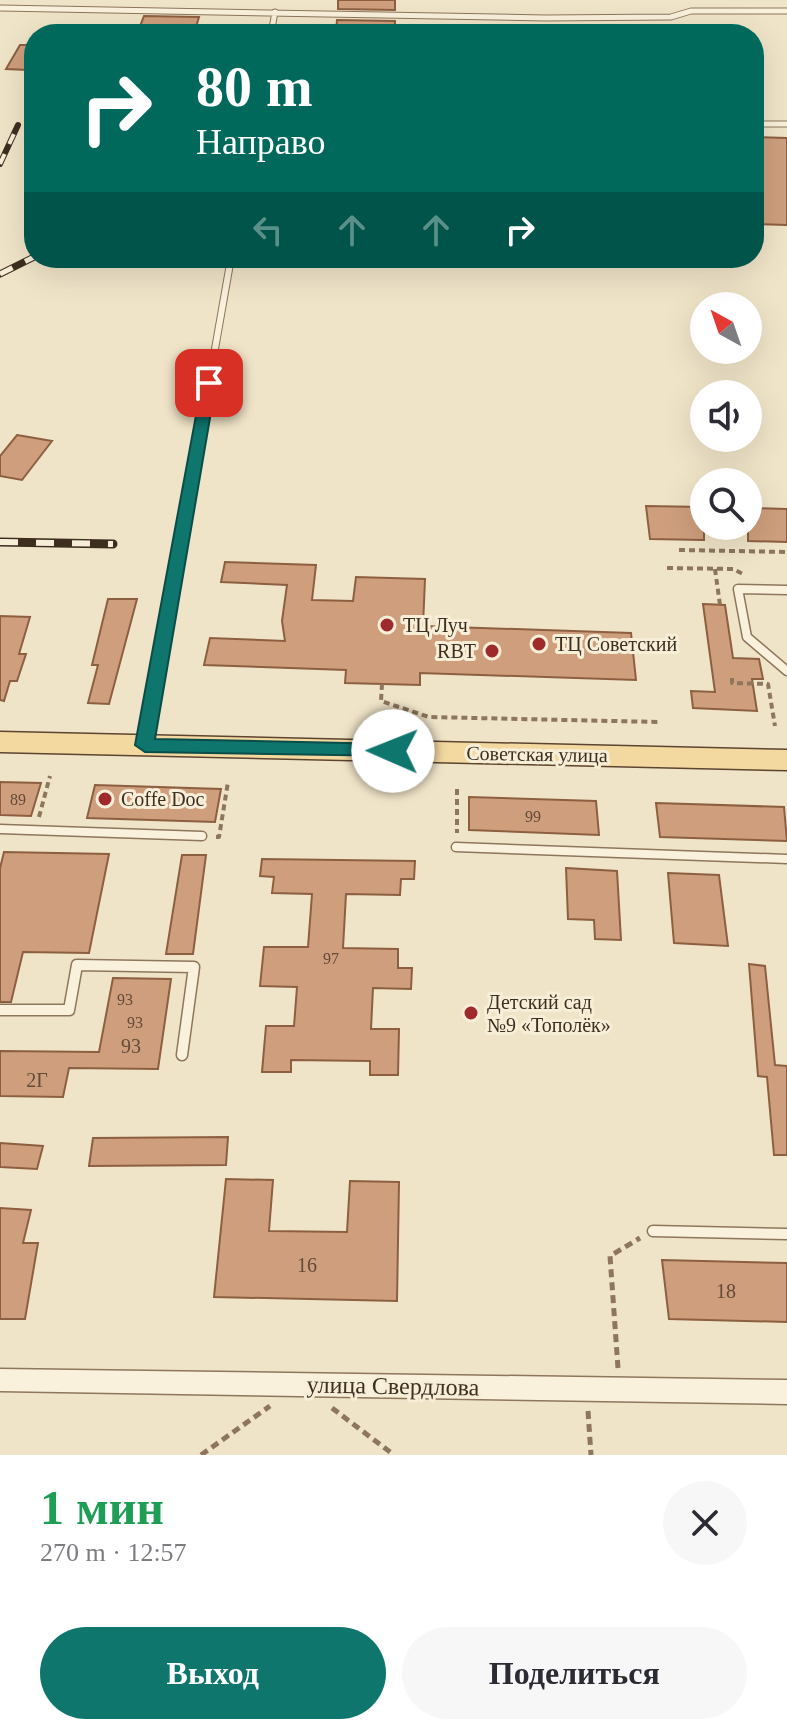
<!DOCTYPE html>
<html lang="ru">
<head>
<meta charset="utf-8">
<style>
	:root { --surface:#fff; --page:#f7f7f7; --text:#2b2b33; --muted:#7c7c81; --accent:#0f766e }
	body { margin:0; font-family:Georgia,serif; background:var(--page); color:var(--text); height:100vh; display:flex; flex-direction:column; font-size:30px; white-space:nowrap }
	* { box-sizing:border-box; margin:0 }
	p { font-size:26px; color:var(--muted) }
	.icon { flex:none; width:44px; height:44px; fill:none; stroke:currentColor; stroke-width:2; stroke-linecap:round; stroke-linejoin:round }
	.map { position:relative; height:1455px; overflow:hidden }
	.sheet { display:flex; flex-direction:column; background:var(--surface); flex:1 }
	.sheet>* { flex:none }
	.banner { position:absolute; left:24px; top:24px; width:740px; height:244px; border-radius:32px; box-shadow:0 8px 32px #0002; background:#00695c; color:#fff; overflow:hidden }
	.needle { width:52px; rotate:320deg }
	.tools { position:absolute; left:690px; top:292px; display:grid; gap:16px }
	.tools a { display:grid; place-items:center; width:72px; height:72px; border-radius:50%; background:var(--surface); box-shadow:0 8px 32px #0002; font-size:40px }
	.pin { position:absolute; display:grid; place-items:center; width:68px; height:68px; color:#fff; margin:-34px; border-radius:16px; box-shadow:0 4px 12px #0006 }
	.me { position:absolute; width:88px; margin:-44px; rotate:271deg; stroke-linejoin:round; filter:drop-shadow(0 0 6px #0008) }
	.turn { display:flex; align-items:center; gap:28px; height:168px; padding:0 40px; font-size:36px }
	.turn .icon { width:104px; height:104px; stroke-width:2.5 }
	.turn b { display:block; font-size:56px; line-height:68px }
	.lanes { display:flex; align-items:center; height:76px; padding:0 40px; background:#0003; justify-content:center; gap:40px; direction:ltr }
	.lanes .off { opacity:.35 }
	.round { display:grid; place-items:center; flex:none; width:84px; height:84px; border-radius:42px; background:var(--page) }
	.summary { display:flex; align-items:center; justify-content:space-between; height:136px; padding:0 40px }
	h1 { font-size:48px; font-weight:600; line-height:60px; color:#1e9e55 }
	.button { display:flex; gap:16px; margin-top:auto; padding:16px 40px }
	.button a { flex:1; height:92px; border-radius:48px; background:var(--accent); color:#fff; font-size:32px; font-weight:600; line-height:92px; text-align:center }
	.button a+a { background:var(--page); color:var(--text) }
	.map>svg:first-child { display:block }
	.building { fill:#cf9f7d; stroke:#8d5f41; stroke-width:2 }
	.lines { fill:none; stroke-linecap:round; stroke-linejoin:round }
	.lane-far3-casing { stroke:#8d765c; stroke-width:7 }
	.lane-far2-casing { stroke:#8d765c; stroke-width:8 }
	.lane-far1-casing { stroke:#8d765c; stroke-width:11 }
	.lane-casing { stroke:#8d765c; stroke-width:13 }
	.street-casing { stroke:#8d765c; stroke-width:3 }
	.primary-casing { stroke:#5b4430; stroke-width:3 }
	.path-far1 { stroke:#8d765c; stroke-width:4; stroke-dasharray:6 4; stroke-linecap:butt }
	.path { stroke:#8d765c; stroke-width:5; stroke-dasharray:8 5; stroke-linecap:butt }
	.lane-far3 { stroke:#faf1dc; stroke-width:5 }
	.lane-far2 { stroke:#faf1dc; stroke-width:6 }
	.lane-far1 { stroke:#faf1dc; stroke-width:8 }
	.lane { stroke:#faf1dc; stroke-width:10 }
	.street { fill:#faf1dc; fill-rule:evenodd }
	.primary { fill:#f3d9a0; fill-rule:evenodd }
	.rail-far2-casing { stroke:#3d2e20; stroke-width:6 }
	.rail-far1-casing { stroke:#3d2e20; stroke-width:7 }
	.rail-casing { stroke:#3d2e20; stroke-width:9 }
	.rail-far2 { stroke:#f7eed8; stroke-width:4; stroke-dasharray:11; stroke-linecap:butt }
	.rail-far1 { stroke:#f7eed8; stroke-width:5; stroke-dasharray:14; stroke-linecap:butt }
	.rail { stroke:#f7eed8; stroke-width:6; stroke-dasharray:18; stroke-linecap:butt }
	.route { fill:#0f766e; stroke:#0a4d48; stroke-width:2 }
	.poi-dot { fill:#9e2a2b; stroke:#f7eed8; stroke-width:3 }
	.labels { text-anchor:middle; stroke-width:6; stroke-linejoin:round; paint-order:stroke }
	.number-label { font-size:16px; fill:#624a37 }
	.poi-label { font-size:20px; fill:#3d2e20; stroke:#f7eed8; text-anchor:start }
	.street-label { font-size:20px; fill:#3d2e20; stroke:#f7eed8 }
	.near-number-label { font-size:20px; fill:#624a37 }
	.near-street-label { font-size:24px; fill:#3d2e20; stroke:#f7eed8 }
</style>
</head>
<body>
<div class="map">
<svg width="787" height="1455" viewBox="0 0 787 1455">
	<rect width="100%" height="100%" fill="#f0e4c8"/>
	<!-- building -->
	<path class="building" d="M 338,0 L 395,0 L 395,10 L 338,9 Z
		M 144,16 L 199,17 L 194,34 L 137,34 Z
		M 337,20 L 395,21 L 395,33 L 336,33 Z
		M 20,45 L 34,45 L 34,58 L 28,70 L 6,69 Z
		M 754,137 L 787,138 L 787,225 L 754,224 Z
		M 17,435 L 52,441 L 22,480 L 0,476 L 0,456 Z
		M 646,506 L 704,507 L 704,540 L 650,539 Z
		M 748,508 L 787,509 L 787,542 L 748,541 Z
		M 225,562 L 316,565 L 312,600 L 353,601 L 356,577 L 425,579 L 423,626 L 631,633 L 636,680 L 420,673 L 420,685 L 345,683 L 346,670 L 204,665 L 210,638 L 285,641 L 282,621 L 287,585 L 221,582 Z
		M 108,599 L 137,599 L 109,704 L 88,703 L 98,665 L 92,665 Z
		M 703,604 L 725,605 L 733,658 L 759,659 L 763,679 L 752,679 L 757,711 L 693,708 L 691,691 L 715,692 Z
		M 0,616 L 30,617 L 19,654 L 26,654 L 17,681 L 10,681 L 4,701 L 0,700 Z
		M 0,782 L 41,783 L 31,816 L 0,815 Z
		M 95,785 L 221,789 L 215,822 L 87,818 Z
		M 469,797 L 596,801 L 599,835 L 469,830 Z
		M 656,803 L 784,807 L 787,841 L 660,837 Z
		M 4,852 L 109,854 L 89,953 L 23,952 L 11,1002 L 0,1002 L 0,868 Z
		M 182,855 L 206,855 L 193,954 L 166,954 Z
		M 262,859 L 415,861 L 414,879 L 401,879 L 400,895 L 346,894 L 343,948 L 398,949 L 398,968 L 412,968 L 411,989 L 373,988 L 371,1029 L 399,1029 L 398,1075 L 370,1075 L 370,1061 L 291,1060 L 291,1072 L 262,1072 L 266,1026 L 294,1026 L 297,987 L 260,986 L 264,947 L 308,947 L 312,894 L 272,893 L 274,877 L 260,876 Z
		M 566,868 L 617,871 L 621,940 L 595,939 L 594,920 L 568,919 Z
		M 668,873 L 719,875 L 728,946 L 674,943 Z
		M 749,964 L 765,966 L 775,1065 L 787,1066 L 787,1155 L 774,1155 L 767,1077 L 758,1076 Z
		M 113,978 L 171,979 L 158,1069 L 69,1068 L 63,1097 L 0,1096 L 0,1051 L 99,1052 Z
		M 228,1137 L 226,1165 L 89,1166 L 93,1138 Z
		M 0,1143 L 43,1146 L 37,1169 L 0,1167 Z
		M 226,1179 L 273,1180 L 269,1231 L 347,1232 L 350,1181 L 399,1182 L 397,1301 L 214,1297 Z
		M 0,1208 L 31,1210 L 23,1243 L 38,1243 L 25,1319 L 0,1319 Z
		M 662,1260 L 787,1263 L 787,1322 L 669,1319 Z"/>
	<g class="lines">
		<defs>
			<path id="lane-far3" d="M 0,8 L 545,18 L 671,17 L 691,11 L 787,11
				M 271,34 L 275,12
				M 754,124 L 787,124"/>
			<path id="lane-far2" d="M 181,542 L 231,258"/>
			<path id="lane-far1" d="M 787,590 L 738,589 L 747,637 L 787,671
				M 145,745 L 181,540
				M 0,829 L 202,836
				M 456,847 L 787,859"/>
			<path id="lane" d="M 0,1010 L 69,1010 L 77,965 L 194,967 L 182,1055
				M 653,1231 L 787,1234"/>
			<path id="street" d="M 0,1369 L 787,1380 L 787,1404 L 0,1391 Z"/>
			<path id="primary" d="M 0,732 L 787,750 L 787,770 L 0,752 Z"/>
		</defs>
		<!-- lane-far3 casing -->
		<use href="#lane-far3" class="lane-far3-casing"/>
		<!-- lane-far2 casing -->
		<use href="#lane-far2" class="lane-far2-casing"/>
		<!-- lane-far1 casing -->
		<use href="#lane-far1" class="lane-far1-casing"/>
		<!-- lane casing -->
		<use href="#lane" class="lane-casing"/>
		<!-- street casing -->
		<use href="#street" class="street-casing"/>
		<!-- primary casing -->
		<use href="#primary" class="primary-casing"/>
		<!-- path-far1 -->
		<path class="path-far1" d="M 679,550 L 787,552
			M 667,568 L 733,569 L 743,574
			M 715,569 L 720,605
			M 732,678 L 732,683 L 768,684 L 775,726
			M 382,684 L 381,701 L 429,717 L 659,722
			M 457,789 L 457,833
			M 39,817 L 50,776
			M 216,837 L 219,837 L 228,782"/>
		<!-- path -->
		<path class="path" d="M 618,1368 L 610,1256 L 640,1238
			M 332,1408 L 394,1455
			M 588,1411 L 591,1455
			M 201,1455 L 270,1406"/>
		<!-- lane-far3 -->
		<use href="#lane-far3" class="lane-far3"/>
		<!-- lane-far2 -->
		<use href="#lane-far2" class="lane-far2"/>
		<!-- lane-far1 -->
		<use href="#lane-far1" class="lane-far1"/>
		<!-- lane -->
		<use href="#lane" class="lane"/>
		<!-- street -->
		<use href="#street" class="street"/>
		<!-- primary -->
		<use href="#primary" class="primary"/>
		<defs>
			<path id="rail-far2" d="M 573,34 L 685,31
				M 0,164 L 18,125"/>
			<path id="rail-far1" d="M 0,274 L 34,257
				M 0,542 L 8,542"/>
			<path id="rail" d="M 0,542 L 113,544"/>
		</defs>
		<!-- rail-far2 casing -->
		<use href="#rail-far2" class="rail-far2-casing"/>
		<!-- rail-far1 casing -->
		<use href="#rail-far1" class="rail-far1-casing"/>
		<!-- rail casing -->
		<use href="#rail" class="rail-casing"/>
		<!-- rail-far2 -->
		<use href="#rail-far2" class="rail-far2"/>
		<!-- rail-far1 -->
		<use href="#rail-far1" class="rail-far1"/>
		<!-- rail -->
		<use href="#rail" class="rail"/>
	</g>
	<!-- route -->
	<path class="route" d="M 209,378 L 216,383 L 155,739 L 393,744 L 402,751 L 400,756 L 145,752 L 135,745 L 202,383 Z"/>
	<!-- markers -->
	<g class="poi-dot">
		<circle cx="387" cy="625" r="8"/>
		<circle cx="539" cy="644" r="8"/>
		<circle cx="492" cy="651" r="8"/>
		<circle cx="105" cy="799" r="8"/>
		<circle cx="471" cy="1013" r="8"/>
	</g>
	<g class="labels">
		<!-- number labels -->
		<g class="number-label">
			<text x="18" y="805">89</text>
			<text x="533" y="822">99</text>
			<text x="331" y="964">97</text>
			<text x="125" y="1005">93</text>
			<text x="135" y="1028">93</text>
		</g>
		<!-- poi labels -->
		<g class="poi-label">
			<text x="403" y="632">ТЦ Луч</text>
			<text x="555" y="651">ТЦ Советский</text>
			<text x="476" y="658" text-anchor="end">RBT</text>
			<text x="121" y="806">Coffe Doc</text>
			<text x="487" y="1009">Детский сад<tspan x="487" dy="23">№9 «Тополёк»</tspan></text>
		</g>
		<!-- street labels -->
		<g class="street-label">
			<text transform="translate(537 754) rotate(1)" y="7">Советская улица</text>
		</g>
		<!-- near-number labels -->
		<g class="near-number-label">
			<text x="131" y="1053">93</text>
			<text x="37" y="1087">2Г</text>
			<text x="307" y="1272">16</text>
			<text x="726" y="1298">18</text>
		</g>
		<!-- near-street labels -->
		<g class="near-street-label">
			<text transform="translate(393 1386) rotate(1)" y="8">улица Свердлова</text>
		</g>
	</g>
</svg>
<div class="tools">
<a><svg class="needle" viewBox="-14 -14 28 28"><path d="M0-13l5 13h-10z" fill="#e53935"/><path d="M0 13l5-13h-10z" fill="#7c7c81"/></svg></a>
<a><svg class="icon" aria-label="sound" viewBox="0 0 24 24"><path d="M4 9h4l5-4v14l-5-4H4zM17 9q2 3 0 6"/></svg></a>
<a><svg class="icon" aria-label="search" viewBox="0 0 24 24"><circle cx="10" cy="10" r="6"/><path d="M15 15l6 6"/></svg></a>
</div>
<div class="pin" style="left:209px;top:383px;background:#d93025"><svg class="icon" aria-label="arrive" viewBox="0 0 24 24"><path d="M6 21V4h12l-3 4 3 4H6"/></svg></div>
<svg class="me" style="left:393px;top:751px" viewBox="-20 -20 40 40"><circle r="19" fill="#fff"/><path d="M0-13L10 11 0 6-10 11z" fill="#0f766e"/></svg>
<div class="banner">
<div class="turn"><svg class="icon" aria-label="right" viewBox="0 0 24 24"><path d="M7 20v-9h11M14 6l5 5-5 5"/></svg><div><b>80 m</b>Направо</div></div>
<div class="lanes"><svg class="icon off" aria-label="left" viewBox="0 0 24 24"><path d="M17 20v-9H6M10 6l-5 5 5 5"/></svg><svg class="icon off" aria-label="ahead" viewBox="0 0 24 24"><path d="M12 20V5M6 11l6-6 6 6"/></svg><svg class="icon off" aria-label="ahead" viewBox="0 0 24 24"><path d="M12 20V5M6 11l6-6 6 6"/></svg><svg class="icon" aria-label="right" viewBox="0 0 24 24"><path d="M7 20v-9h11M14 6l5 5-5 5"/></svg></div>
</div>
</div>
<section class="sheet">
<div class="summary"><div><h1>1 мин</h1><p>270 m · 12:57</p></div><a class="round"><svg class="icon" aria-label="close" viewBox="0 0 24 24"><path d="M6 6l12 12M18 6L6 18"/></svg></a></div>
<div class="button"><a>Выход</a><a>Поделиться</a></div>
</section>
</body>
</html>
